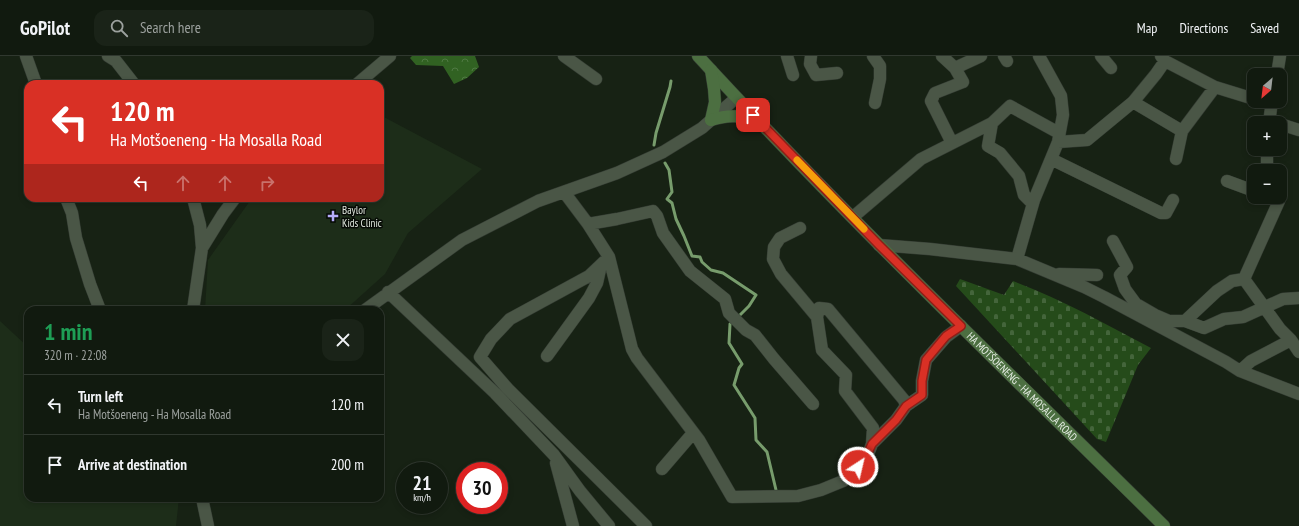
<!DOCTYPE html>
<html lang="en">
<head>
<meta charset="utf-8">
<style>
	:root { --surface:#111a0f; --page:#1a2318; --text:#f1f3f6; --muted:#9ca19e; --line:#30382f }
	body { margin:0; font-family:"PT Sans Narrow",sans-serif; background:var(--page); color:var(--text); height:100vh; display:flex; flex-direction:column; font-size:15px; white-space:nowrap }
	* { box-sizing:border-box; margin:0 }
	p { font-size:13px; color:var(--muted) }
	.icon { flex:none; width:22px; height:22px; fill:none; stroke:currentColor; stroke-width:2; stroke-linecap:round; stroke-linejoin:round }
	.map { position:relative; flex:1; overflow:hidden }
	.drawer { position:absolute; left:24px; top:250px; width:360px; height:196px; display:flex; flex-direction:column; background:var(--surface); border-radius:12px; box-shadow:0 2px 6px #0003,0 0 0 1px var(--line) }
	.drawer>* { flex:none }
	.guide { position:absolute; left:24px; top:24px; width:360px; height:122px; border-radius:12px; box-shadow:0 2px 6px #0003,0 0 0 1px var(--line); background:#d93025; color:#fff; overflow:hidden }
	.needle { width:26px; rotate:208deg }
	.buttons { position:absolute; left:1247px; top:12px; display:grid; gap:8px }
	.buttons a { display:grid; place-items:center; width:40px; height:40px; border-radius:8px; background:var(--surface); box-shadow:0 2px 6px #0003,0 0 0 1px var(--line); font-size:20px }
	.speed { position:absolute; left:396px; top:406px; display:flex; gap:8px; font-size:20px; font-weight:700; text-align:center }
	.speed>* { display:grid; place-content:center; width:52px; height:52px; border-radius:50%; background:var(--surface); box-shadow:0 2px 6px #0003,0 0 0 1px var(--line); line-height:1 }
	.speed small { font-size:10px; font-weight:400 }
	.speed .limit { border:6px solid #d22; background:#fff; color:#111 }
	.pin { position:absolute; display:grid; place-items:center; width:34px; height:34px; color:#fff; margin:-17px; border-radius:8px; box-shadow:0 2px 6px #0006 }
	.me { position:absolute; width:44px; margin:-22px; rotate:35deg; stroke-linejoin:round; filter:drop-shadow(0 0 3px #0008) }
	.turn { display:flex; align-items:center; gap:14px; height:84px; padding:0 20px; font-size:18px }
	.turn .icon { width:52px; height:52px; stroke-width:2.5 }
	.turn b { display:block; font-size:28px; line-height:34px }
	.lanes { display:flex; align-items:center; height:38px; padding:0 20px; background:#0003; justify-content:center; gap:20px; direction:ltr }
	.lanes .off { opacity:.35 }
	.round { display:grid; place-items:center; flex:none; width:42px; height:42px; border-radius:12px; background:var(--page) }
	.overview { display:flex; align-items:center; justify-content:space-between; height:68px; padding:0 20px }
	h1 { font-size:24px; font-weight:800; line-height:30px; color:#1e9e55 }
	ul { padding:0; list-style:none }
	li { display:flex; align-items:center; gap:12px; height:60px; padding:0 20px; border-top:1px solid var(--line) }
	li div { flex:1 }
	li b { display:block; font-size:15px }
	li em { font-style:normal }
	header { display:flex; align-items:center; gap:24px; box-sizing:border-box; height:56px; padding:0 20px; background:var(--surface); border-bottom:1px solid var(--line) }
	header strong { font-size:19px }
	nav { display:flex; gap:22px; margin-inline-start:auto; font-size:14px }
	.search { width:280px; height:36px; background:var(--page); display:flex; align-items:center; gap:10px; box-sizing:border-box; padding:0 14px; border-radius:12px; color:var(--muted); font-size:15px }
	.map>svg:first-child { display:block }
	.built { fill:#1d2d19 }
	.forest { fill:url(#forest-crowns) }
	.cemetery { fill:url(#cemetery-stones) }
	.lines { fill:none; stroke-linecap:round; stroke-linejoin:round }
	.stream { stroke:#779c6c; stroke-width:3 }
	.street-casing { stroke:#343c33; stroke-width:13 }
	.secondary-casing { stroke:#343c33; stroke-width:13 }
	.street { stroke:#4a5646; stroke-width:12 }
	.secondary { stroke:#4c6f41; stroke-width:12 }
	.route-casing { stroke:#8d1f18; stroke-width:10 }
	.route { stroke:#d93025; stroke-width:7 }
	.slow { stroke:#f59e0b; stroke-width:7 }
	.poi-dot { fill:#b5acf8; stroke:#060a05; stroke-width:1.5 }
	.labels { text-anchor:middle; stroke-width:3; stroke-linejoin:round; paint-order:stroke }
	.poi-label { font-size:11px; fill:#e2eae0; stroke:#060a05; text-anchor:start }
	.street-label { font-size:11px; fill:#e2eae0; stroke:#060a05 }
</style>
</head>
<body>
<header>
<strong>GoPilot</strong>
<div class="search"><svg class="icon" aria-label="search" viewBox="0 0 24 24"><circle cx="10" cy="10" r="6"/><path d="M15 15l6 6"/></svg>Search here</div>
<nav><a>Map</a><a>Directions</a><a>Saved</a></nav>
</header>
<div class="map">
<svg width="1299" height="470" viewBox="0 0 1299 470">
	<defs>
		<pattern id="forest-crowns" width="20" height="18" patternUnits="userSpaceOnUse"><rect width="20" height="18" fill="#316222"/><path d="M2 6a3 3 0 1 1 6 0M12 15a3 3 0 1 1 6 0" fill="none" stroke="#4f7942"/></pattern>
		<pattern id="cemetery-stones" width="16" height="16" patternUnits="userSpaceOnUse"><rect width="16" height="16" fill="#254b1a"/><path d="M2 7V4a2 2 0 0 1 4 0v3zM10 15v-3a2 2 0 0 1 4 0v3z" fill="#44653b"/></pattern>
	</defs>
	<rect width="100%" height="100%" fill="#172214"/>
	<!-- built -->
	<path class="built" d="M 380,59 L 482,113 L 408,177 L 385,218 L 345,254 L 205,254 L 208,204 L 252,142 L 380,142 Z
		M 0,265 L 28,291 L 28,442 L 179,442 L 176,470 L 0,470 Z"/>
	<!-- forest -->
	<path class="forest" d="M 412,0 L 475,0 L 479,11 L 467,22 L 454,28 L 443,10 L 416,9 L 410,2 Z"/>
	<!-- cemetery -->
	<path class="cemetery" d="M 960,223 L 1004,239 L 1013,225 C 1061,243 1106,268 1151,292 L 1138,309 L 1106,386 L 1097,383 L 956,230 Z"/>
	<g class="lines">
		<!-- stream -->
		<path class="stream" d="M 654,89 L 656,77 L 670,31 L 671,25
			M 665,107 L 669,114 L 672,136 L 667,143 L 672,147 L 676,163 L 684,180 L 692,200 L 700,201 L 702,206 L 711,214 L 723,217 L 756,239 L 749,250 L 738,261
			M 734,265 L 730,268 L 729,287 L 742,308 L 739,312 L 734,329 L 755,362 L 756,384 L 767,396 L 776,434"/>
		<defs>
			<path id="street" d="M 26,0 L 36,28
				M 108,0 L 116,5 L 134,28
				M 564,0 L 596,23
				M 787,0 L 793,19
				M 811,0 L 810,8 L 816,19 L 837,17
				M 873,0 L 880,10 L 880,23 L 875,47
				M 942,0 L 955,12 L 963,26 L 935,37 L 931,45 L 952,87
				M 1004,0 L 1007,5
				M 1101,0 L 1111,12
				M 1165,5 L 1215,31 L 1254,43
				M 955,12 L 981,0
				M 1277,19 L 1280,0
				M 357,28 L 390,0
				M 1133,46 L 1182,75
				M 992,67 L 988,90 L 1000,97 L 1019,120 L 1024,139 L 1033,148
				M 1269,67 L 1272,45
				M 1280,68 L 1299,74
				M 1058,86 L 1087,84 L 1133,46 L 1156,18 L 1165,5 L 1161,0
				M 1051,103 L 1161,157 L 1166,157 L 1173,144
				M 1176,103 L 1182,75 L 1215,31
				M 1267,115 L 1267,93
				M 1227,125 L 1254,135
				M 564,136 L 588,168 L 609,201 L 632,293 L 637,302 L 699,384 L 732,441 L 798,440 L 821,434 L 843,425 L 858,411 L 867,401 L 872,388 L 873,372 L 845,335 L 846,319 L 822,294 L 817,261 L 819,252 L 828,253 L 904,344 L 906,350 L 896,364 L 872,388
				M 66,142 L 72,157 L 76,182 L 90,228 L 100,254
				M 193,142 L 200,169 L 202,192
				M 853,161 L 921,103 L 992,67 L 1010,50 L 1059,77
				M 588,168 L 617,163 L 653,155 L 657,160 L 663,177 L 690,215 L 725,243 L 729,257 L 746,274 L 755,279 L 774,303 L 813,348
				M 800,172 L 780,182 L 774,191 L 773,203 L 781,218 L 817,261
				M 1113,185 L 1127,211 L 1120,219 L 1125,233 L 1136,248 L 1155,259 L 1169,265 L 1185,265 L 1217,235 L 1232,225 L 1244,223
				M 879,189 L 930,193 L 1017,203 L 1084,231 L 1104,241 L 1226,306 L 1240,315 L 1299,338
				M 609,201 L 589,220 L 510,263 L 491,283 L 480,301 L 508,333 L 646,470
				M 1017,203 L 1034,144 L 1058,86 L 1063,59 L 1061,40 L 1039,0
				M 1059,218 L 1097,219
				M 388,236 L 495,337 L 554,399 L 580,435 L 609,470
				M 193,254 L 202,192 L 223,158 L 235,142
				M 365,254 L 462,184 L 538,145 L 617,117 L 663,96 L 702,72 L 736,42
				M 1185,265 L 1204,272 L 1224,263 L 1243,261 L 1283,243 L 1299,242
				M 1291,284 L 1299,296
				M 547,300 L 589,242 L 597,227 L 601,209
				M 1240,315 L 1251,305 L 1291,284 L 1280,273 L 1244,223 L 1279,145 L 1269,141
				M 906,350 L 922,339 L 922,325 L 926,304 L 946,281 L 961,270
				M 556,407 L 573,470
				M 662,413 L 693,377
				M 202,442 L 208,470"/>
			<g id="secondary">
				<path id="s1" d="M 698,0 C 847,162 1007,315 1164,470"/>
				<path d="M 711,14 L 714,33 L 715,46 L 711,64"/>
				<path d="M 711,64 C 730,58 740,59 759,67"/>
			</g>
		</defs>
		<!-- street casing -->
		<use href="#street" class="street-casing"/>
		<!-- secondary casing -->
		<use href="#secondary" class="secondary-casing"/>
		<!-- street -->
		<use href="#street" class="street"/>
		<!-- secondary -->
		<use href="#secondary" class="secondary"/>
	</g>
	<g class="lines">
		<defs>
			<path id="route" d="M 753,59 L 879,189 L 961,270 L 946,280 L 926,304 L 922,325 L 922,339 L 906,350 L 896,364 L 872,388 L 866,401 L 858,411"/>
		</defs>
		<!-- route casing -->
		<use href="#route" class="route-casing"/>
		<!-- route -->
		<use href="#route" class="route"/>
		<!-- slow -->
		<path class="slow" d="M 797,104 L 864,173"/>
	</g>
	<!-- markers -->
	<path class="poi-dot" d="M331 154h4v4h4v4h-4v4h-4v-4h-4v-4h4z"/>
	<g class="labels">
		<!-- poi labels -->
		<g class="poi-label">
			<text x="342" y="158">Baylor<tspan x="342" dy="13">Kids Clinic</tspan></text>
		</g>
		<!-- street labels -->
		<g class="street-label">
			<text dy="4" stroke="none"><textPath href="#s1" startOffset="463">HA MOTŠOENENG - HA MOSALLA ROAD</textPath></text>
		</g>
	</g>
</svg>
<div class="buttons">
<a><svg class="needle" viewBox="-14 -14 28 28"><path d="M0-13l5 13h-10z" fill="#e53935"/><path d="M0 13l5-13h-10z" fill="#9ca19e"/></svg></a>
<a>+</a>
<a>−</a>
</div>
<div class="speed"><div>21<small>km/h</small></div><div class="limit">30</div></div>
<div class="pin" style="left:753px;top:59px;background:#d93025"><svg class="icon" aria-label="arrive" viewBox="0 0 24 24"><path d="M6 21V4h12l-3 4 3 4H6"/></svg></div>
<svg class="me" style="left:858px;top:411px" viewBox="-20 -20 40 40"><circle r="17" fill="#d93025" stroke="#fff" stroke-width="3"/><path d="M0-11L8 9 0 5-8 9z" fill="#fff"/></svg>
<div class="guide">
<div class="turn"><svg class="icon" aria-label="left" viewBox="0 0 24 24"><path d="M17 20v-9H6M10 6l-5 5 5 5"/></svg><div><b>120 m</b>Ha Motšoeneng - Ha Mosalla Road</div></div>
<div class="lanes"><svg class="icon" aria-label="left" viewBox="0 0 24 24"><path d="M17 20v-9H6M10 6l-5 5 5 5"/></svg><svg class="icon off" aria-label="ahead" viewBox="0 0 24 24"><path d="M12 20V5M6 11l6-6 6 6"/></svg><svg class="icon off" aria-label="ahead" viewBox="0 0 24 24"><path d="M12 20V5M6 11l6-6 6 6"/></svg><svg class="icon off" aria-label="right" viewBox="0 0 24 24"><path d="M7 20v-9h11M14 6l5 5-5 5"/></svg></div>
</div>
<section class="drawer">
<div class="overview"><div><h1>1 min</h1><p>320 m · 22:08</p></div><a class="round"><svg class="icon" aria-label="close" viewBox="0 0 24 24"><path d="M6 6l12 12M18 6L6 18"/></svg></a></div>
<ul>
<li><svg class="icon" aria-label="left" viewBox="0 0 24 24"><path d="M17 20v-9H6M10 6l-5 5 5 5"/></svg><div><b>Turn left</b><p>Ha Motšoeneng - Ha Mosalla Road</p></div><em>120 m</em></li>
<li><svg class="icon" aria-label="arrive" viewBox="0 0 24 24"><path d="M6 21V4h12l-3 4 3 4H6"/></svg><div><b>Arrive at destination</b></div><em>200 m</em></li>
</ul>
</section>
</div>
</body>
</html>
